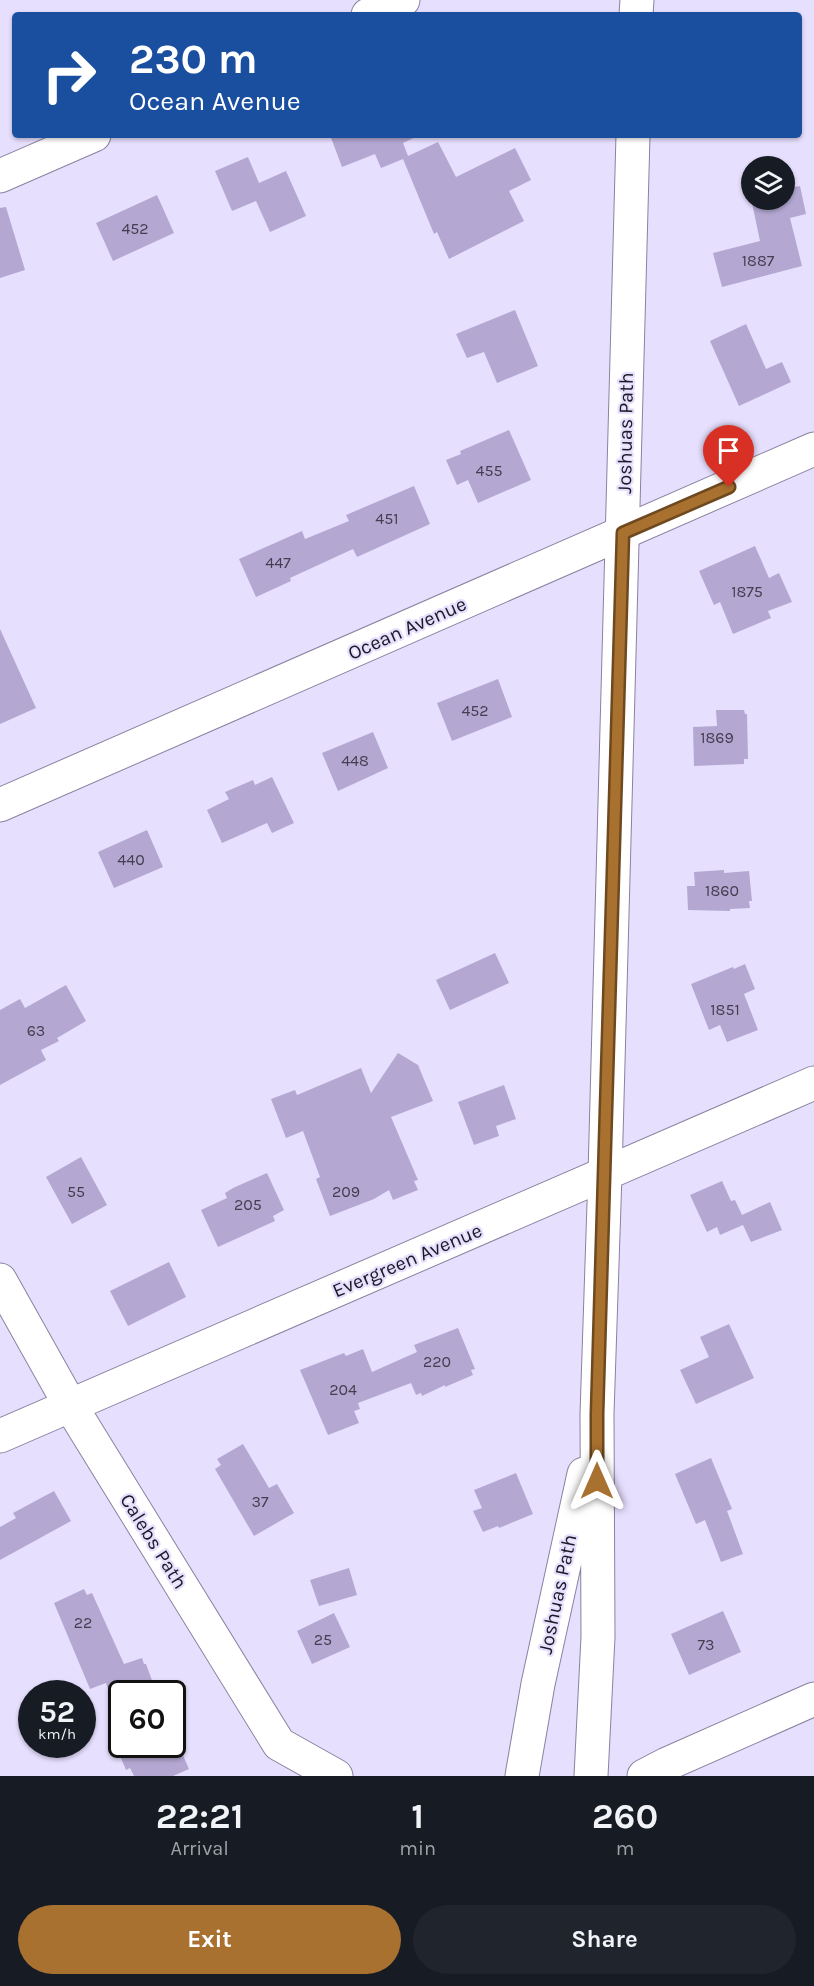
<!DOCTYPE html>
<html lang="en">
<head>
<meta charset="utf-8">
<style>
	:root { --surface:#171b24; --page:#20242c; --text:#f1f3f6; --muted:#9ea1a6; --accent:#a9712f }
	body { margin:0; font-family:Karla,sans-serif; background:var(--page); color:var(--text); height:100vh; display:flex; flex-direction:column; font-size:22px; white-space:nowrap }
	* { box-sizing:border-box; margin:0 }
	p { font-size:20px; color:var(--muted) }
	.icon { flex:none; width:33px; height:33px; fill:none; stroke:currentColor; stroke-width:2; stroke-linecap:round; stroke-linejoin:round }
	.map { position:relative; height:1776px; overflow:hidden }
	.details { display:flex; flex-direction:column; background:var(--surface); flex:1 }
	.details>* { flex:none }
	.hud { position:absolute; left:12px; top:12px; width:790px; height:126px; border-radius:6px; box-shadow:0 2px 4px #0004; background:#1a4fa0; color:#fff; overflow:hidden }
	.controls { position:absolute; left:741px; top:156px; display:grid; gap:12px }
	.controls a { display:grid; place-items:center; width:54px; height:54px; border-radius:50%; background:var(--surface); box-shadow:0 2px 4px #0004; font-size:30px }
	.speed { position:absolute; left:18px; top:1680px; display:flex; gap:12px; font-size:30px; font-weight:700; text-align:center }
	.speed>* { display:grid; place-content:center; width:78px; height:78px; border-radius:50%; background:var(--surface); box-shadow:0 2px 4px #0004; line-height:1 }
	.speed small { font-size:15px; font-weight:400 }
	.speed .limit { border:3px solid #111; border-radius:9px; background:#fff; color:#111 }
	.pin { position:absolute; display:grid; place-items:center; width:51px; height:51px; color:#fff; margin:-62px -26px; border-radius:50% 50% 50% 0; rotate:-45deg; box-shadow:0 0 6px #0007 }
	.pin .icon { rotate:45deg }
	.me { position:absolute; width:66px; margin:-33px; rotate:0deg; stroke-linejoin:round; filter:drop-shadow(0 0 4px #0008) }
	.turn { display:flex; align-items:center; gap:21px; height:126px; padding:0 18px; font-size:27px }
	.turn .icon { width:78px; height:78px; stroke-width:2.5 }
	.turn b { display:block; font-size:42px; line-height:51px }
	.eta { display:flex; justify-content:space-evenly; align-items:center; height:102px; text-align:center }
	.eta b { font-size:36px; font-weight:700; line-height:42px }
	.button { display:flex; gap:12px; margin-top:auto; padding:12px 18px }
	.button a { flex:1; height:69px; border-radius:36px; background:var(--accent); color:#fff; font-size:24px; font-weight:700; line-height:69px; text-align:center }
	.button a+a { background:var(--page); color:var(--text) }
	.map>svg:first-child { display:block }
	.building { fill:#b4a8d2 }
	.lines { fill:none; stroke-linecap:round; stroke-linejoin:round }
	.minor-casing { stroke:#8a829f; stroke-width:35 }
	.major-casing { stroke:#8a829f; stroke-width:35 }
	.minor { stroke:#fff; stroke-width:33 }
	.major { stroke:#fff; stroke-width:33 }
	.route-casing { stroke:#6e491f; stroke-width:15 }
	.route { stroke:#a9712f; stroke-width:10 }
	.labels { text-anchor:middle; stroke-width:4.5; stroke-linejoin:round; paint-order:stroke }
	.number-label { font-size:16px; fill:#433e50 }
	.street-label { font-size:20px; fill:#1d1a25; stroke:#e7dffe }
</style>
</head>
<body>
<div class="map">
<svg width="814" height="1776" viewBox="0 0 814 1776">
	<rect width="100%" height="100%" fill="#e7dffe"/>
	<!-- building -->
	<path class="building" d="M 330,135 L 420,135 L 403,143 L 408,156 L 438,142 L 456,177 L 515,148 L 531,180 L 509,191 L 524,221 L 449,259 L 437,232 L 434,234 L 403,159 L 381,168 L 375,154 L 342,167 Z
		M 248,157 L 259,183 L 286,171 L 306,216 L 270,232 L 256,201 L 232,211 L 215,171 Z
		M 784,176 L 788,188 L 800,186 L 806,214 L 790,218 L 802,266 L 722,287 L 713,253 L 760,241 L 748,184 L 752,183 L 752,200 L 784,200 Z
		M 157,195 L 174,233 L 113,261 L 96,223 Z
		M 6,207 L 25,270 L 0,278 L 0,208 Z
		M 515,310 L 538,366 L 497,383 L 484,352 L 467,358 L 456,334 Z
		M 746,324 L 766,369 L 782,362 L 791,382 L 739,406 L 710,341 Z
		M 509,430 L 531,480 L 478,503 L 468,480 L 457,485 L 446,460 L 461,454 L 460,451 Z
		M 414,486 L 430,524 L 357,557 L 353,549 L 290,578 L 291,581 L 256,597 L 239,559 L 302,531 L 305,539 L 349,521 L 346,515 Z
		M 755,546 L 769,578 L 779,573 L 792,602 L 768,611 L 771,618 L 733,634 L 720,602 L 714,605 L 699,571 Z
		M 0,629 L 36,708 L 0,724 Z
		M 498,679 L 512,717 L 452,741 L 437,703 Z
		M 716,710 L 744,710 L 745,714 L 747,714 L 748,759 L 744,759 L 744,764 L 694,766 L 693,727 L 717,726 Z
		M 373,732 L 388,768 L 338,791 L 322,753 Z
		M 272,777 L 294,823 L 272,833 L 267,823 L 222,843 L 207,810 L 229,799 L 225,792 L 253,780 L 255,785 Z
		M 147,830 L 163,867 L 114,888 L 98,852 Z
		M 724,870 L 724,873 L 749,871 L 752,901 L 749,901 L 750,908 L 730,909 L 730,911 L 688,910 L 687,886 L 695,886 L 694,872 Z
		M 495,953 L 509,983 L 450,1010 L 436,980 Z
		M 745,964 L 755,989 L 744,994 L 758,1030 L 727,1042 L 720,1025 L 709,1030 L 691,984 L 733,967 L 734,969 Z
		M 66,985 L 86,1021 L 57,1038 L 59,1041 L 41,1050 L 46,1060 L 0,1085 L 0,1010 L 20,999 L 25,1008 Z
		M 398,1053 L 418,1065 L 433,1101 L 391,1117 L 418,1180 L 414,1181 L 418,1190 L 393,1200 L 389,1190 L 374,1199 L 330,1216 L 316,1179 L 320,1177 L 303,1131 L 286,1138 L 271,1099 L 295,1090 L 297,1095 L 361,1068 L 371,1093 Z
		M 504,1085 L 516,1119 L 496,1126 L 499,1136 L 474,1145 L 458,1102 Z
		M 81,1157 L 107,1205 L 72,1224 L 46,1177 Z
		M 267,1173 L 284,1210 L 273,1216 L 275,1221 L 218,1247 L 201,1210 L 227,1198 L 225,1193 L 233,1188 Z
		M 722,1181 L 731,1201 L 735,1200 L 742,1215 L 770,1202 L 782,1230 L 751,1242 L 743,1225 L 720,1235 L 717,1227 L 707,1232 L 690,1195 Z
		M 169,1262 L 186,1297 L 128,1326 L 110,1291 Z
		M 729,1324 L 754,1378 L 696,1404 L 680,1370 L 709,1357 L 700,1337 Z
		M 458,1328 L 475,1369 L 471,1370 L 473,1375 L 445,1387 L 445,1385 L 422,1396 L 421,1393 L 416,1395 L 411,1383 L 358,1403 L 360,1409 L 354,1411 L 359,1423 L 328,1435 L 300,1370 L 344,1353 L 346,1356 L 363,1349 L 372,1372 L 417,1352 L 414,1345 Z
		M 243,1444 L 269,1488 L 277,1484 L 294,1513 L 254,1536 L 215,1469 L 221,1465 L 217,1459 Z
		M 711,1458 L 732,1509 L 727,1511 L 743,1554 L 721,1562 L 705,1520 L 696,1524 L 675,1474 Z
		M 516,1473 L 533,1514 L 499,1528 L 498,1526 L 483,1532 L 473,1511 L 482,1508 L 474,1490 Z
		M 54,1491 L 71,1521 L 0,1560 L 0,1527 L 16,1518 L 13,1513 Z
		M 349,1568 L 357,1595 L 319,1606 L 310,1580 Z
		M 84,1589 L 87,1595 L 92,1593 L 124,1664 L 142,1658 L 144,1664 L 146,1664 L 157,1694 L 110,1694 L 106,1683 L 90,1689 L 54,1603 Z
		M 723,1611 L 741,1652 L 689,1675 L 671,1634 Z
		M 334,1613 L 350,1647 L 312,1664 L 297,1631 Z
		M 115,1744 L 178,1744 L 189,1769 L 173,1776 L 134,1776 L 130,1768 L 126,1770 Z"/>
	<g class="lines">
		<defs>
			<path id="minor" d="M 368,15 L 403,0
				M 0,176 L 94,135
				M 0,805 L 814,449
				M 0,1280 L 70,1405 L 279,1744 L 336,1776
				M 0,1436 L 814,1083
				M 644,1776 L 667,1764 L 814,1699"/>
			<path id="major" d="M 636,15 L 637,0
				M 522,1776 L 538,1684 L 584,1474
				M 591,1776 L 598,1637 L 597,1414 L 605,1174 L 633,135"/>
		</defs>
		<!-- minor casing -->
		<use href="#minor" class="minor-casing"/>
		<!-- major casing -->
		<use href="#major" class="major-casing"/>
		<!-- minor -->
		<use href="#minor" class="minor"/>
		<!-- major -->
		<use href="#major" class="major"/>
	</g>
	<g class="lines">
		<defs>
			<path id="route" d="M 597,1481 L 597,1414 L 623,533 L 729,487"/>
		</defs>
		<!-- route casing -->
		<use href="#route" class="route-casing"/>
		<!-- route -->
		<use href="#route" class="route"/>
	</g>
	<g class="labels">
		<!-- number labels -->
		<g class="number-label">
			<text x="135" y="234">452</text>
			<text x="758" y="266">1887</text>
			<text x="489" y="476">455</text>
			<text x="387" y="524">451</text>
			<text x="278" y="568">447</text>
			<text x="747" y="597">1875</text>
			<text x="475" y="716">452</text>
			<text x="717" y="743">1869</text>
			<text x="355" y="766">448</text>
			<text x="131" y="865">440</text>
			<text x="722" y="896">1860</text>
			<text x="725" y="1015">1851</text>
			<text x="36" y="1036">63</text>
			<text x="76" y="1197">55</text>
			<text x="346" y="1197">209</text>
			<text x="248" y="1210">205</text>
			<text x="437" y="1367">220</text>
			<text x="343" y="1395">204</text>
			<text x="260" y="1507">37</text>
			<text x="83" y="1628">22</text>
			<text x="323" y="1645">25</text>
			<text x="706" y="1650">73</text>
		</g>
		<!-- street labels -->
		<g class="street-label">
			<text transform="translate(625 433) rotate(-89)" y="7">Joshuas Path</text>
			<text transform="translate(407 628) rotate(-24)" y="7">Ocean Avenue</text>
			<text transform="translate(407 1260) rotate(-23)" y="7">Evergreen Avenue</text>
			<text transform="translate(154 1541) rotate(58)" y="7">Calebs Path</text>
			<text transform="translate(557 1594) rotate(-78)" y="7">Joshuas Path</text>
		</g>
	</g>
</svg>
<div class="controls">
<a><svg class="icon" aria-label="layers" viewBox="0 0 24 24"><path d="M12 4l9 5-9 5-9-5zM3 14l9 5 9-5"/></svg></a>
</div>
<div class="speed"><div>52<small>km/h</small></div><div class="limit">60</div></div>
<div class="pin" style="left:729px;top:487px;background:#d93025"><svg class="icon" aria-label="arrive" viewBox="0 0 24 24"><path d="M6 21V4h12l-3 4 3 4H6"/></svg></div>
<svg class="me" style="left:597px;top:1481px" viewBox="-20 -20 40 40"><path d="M0-17L14 15 0 8-14 15z" fill="#a9712f" stroke="#fff" stroke-width="4"/></svg>
<div class="hud">
<div class="turn"><svg class="icon" aria-label="right" viewBox="0 0 24 24"><path d="M7 20v-9h11M14 6l5 5-5 5"/></svg><div><b>230 m</b>Ocean Avenue</div></div>
</div>
</div>
<section class="details">
<div class="eta">
<div><b>22:21</b><p>Arrival</p></div>
<div><b>1</b><p>min</p></div>
<div><b>260</b><p>m</p></div>
</div>
<div class="button"><a>Exit</a><a>Share</a></div>
</section>
</body>
</html>
